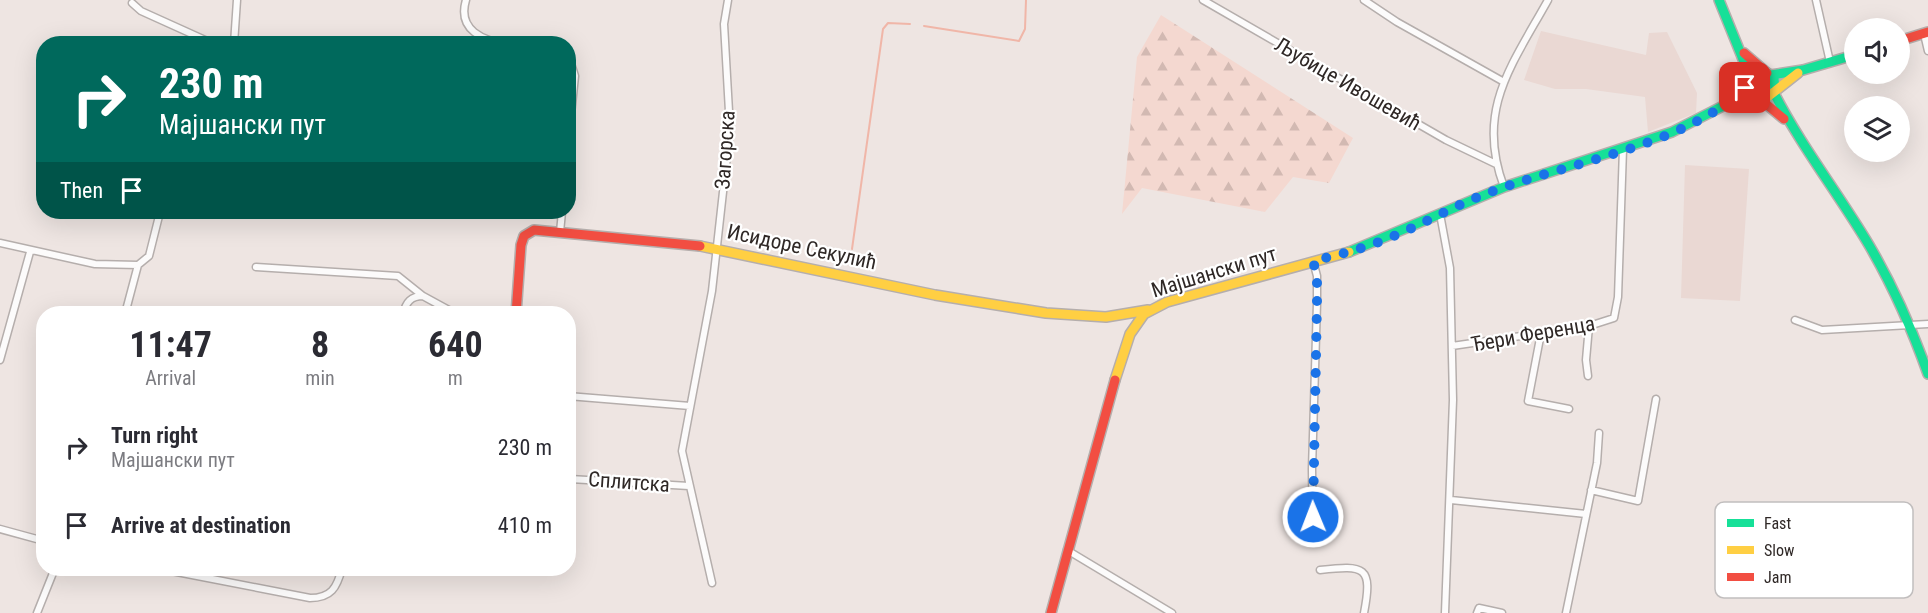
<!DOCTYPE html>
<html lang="en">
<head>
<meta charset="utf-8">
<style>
	:root { --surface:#fff; --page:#f7f7f7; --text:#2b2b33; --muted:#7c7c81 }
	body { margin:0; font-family:"Roboto Condensed",sans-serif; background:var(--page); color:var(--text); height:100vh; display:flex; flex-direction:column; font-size:22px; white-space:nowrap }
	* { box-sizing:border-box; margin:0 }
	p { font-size:20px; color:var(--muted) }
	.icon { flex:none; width:33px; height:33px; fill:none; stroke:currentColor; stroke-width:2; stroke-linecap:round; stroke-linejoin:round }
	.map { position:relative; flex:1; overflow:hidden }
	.drawer { position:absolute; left:36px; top:306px; width:540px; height:270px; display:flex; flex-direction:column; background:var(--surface); border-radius:24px; box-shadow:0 6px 24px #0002 }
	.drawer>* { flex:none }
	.hud { position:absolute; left:36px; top:36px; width:540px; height:183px; border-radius:24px; box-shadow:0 6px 24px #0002; background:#00695c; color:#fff; overflow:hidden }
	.buttons { position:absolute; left:1844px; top:18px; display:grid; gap:12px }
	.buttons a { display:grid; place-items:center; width:66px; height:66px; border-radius:50%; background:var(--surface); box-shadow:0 6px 24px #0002; font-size:30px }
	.pin { position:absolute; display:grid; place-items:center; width:51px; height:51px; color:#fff; margin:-26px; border-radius:12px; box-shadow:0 3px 9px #0006 }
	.me { position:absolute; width:66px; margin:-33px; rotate:359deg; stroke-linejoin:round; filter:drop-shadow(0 0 4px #0008) }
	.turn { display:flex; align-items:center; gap:21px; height:126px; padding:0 24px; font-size:27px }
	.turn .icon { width:78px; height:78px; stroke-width:2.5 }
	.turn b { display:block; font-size:42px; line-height:51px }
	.then { display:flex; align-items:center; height:57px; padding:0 24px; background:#0003; gap:12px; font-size:22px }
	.eta { display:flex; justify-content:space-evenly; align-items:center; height:102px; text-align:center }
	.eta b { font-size:36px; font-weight:700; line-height:42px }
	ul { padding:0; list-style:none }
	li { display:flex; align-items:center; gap:18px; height:78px; padding:0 24px }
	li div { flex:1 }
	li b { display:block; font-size:22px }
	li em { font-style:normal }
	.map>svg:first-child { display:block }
	.built { fill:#ead8d3 }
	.green { fill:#f4d8d0 }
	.forest { fill:url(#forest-firs) }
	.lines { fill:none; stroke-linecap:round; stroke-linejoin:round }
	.stream { stroke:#f0b6a8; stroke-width:2 }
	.street-casing { stroke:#b5aeac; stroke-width:9 }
	.fast-casing { stroke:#b5aeac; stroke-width:12 }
	.slow-casing { stroke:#b5aeac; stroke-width:12 }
	.jam-casing { stroke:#b5aeac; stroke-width:12 }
	.street { stroke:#fcfbfb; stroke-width:6 }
	.fast { stroke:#16e098; stroke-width:9 }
	.slow { stroke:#ffcf43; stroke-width:9 }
	.jam { stroke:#f24e42; stroke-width:9 }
	.route { stroke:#1a73e8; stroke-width:10; stroke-dasharray:0 18 }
	.labels { text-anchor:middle; stroke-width:4.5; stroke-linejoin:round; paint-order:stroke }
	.street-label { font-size:21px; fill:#2f2826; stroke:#fff }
	.key { fill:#fff; stroke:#c1bebe; stroke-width:1.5 }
	.key-label { font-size:16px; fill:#2f2826 }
</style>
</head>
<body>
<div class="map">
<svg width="1928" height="613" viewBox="0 0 1928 613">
	<defs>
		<pattern id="forest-firs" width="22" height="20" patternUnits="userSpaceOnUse" patternTransform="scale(1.5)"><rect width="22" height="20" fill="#f4d8d0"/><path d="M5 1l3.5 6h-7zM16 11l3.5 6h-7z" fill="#d2b9b2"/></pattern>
	</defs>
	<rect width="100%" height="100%" fill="#eee5e2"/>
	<!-- built -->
	<path class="built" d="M 1541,31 L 1646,55 L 1649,33 L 1667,32 L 1697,93 L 1696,113 L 1648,132 L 1645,97 L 1586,89 L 1555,89 L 1524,80 Z
		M 1685,165 L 1749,169 L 1740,301 L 1681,298 Z"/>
	<!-- green -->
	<path class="green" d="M1754 86a8 8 0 1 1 16 0a8 8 0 1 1-16 0Z"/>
	<!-- forest -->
	<path class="forest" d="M 1161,15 L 1353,138 L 1329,183 L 1293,177 L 1265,212 L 1142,188 L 1122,214 L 1137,57 Z"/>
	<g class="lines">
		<!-- stream -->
		<path class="stream" d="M 924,26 L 1019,41 L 1025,29 L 1026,0
			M 852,249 L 883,29 L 888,23 L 910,24"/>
		<defs>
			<path id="street" d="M 466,0 C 457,30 483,41 508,44
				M 1203,0 L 1446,140 L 1496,164
				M 1364,0 L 1397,22 L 1504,82
				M 1816,0 L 1830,62
				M 132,3 L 141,11 L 214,44
				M 1924,34 L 1928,51
				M 234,44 L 237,0
				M 568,54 L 575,76 L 568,143
				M 1504,187 C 1475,110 1512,65 1548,0
				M 1440,214 L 1450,268 L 1453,400 L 1445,613
				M 560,232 L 562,212
				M 0,243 L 95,264 L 138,265
				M 1313,261 L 1317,276 L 1317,303 L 1312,469 L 1313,541
				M 256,267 L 398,276 L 423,296
				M 125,314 L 138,265 L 149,256 L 160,212
				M 403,314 C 406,302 411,296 423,296 L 456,314
				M 1795,320 L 1822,330 L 1928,324
				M 1541,333 L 1528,401 L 1569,409
				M 1452,346 L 1589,326 L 1614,318 L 1618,297 L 1623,149
				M 0,360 L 30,252
				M 1588,376 L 1586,360 L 1589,326
				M 568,396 L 690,406
				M 570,479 L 689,486
				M 1591,490 L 1638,501 L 1656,399
				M 1451,500 L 1586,514
				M 0,529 L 44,541
				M 1067,550 L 1172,613
				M 156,568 L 310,598 C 331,598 337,588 342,568
				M 1320,570 C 1365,565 1373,566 1364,613
				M 712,583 L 682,451 L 712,291 L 730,129 L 724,24 L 728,0
				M 37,613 L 55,568
				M 1477,613 L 1479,608 L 1502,613
				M 1566,613 L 1597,463 L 1599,433"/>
			<path id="fast" d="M 1719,0 L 1751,79
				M 1771,75 L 1803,70 L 1854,55
				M 1774,93 C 1801,146 1838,193 1869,245 C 1893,286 1912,329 1928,374
				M 1349,252 L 1504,187 L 1672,132 L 1723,106 L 1758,73 L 1767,73 L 1774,78 L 1775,91"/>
			<path id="slow" d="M 1750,81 L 1749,89 L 1753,95 L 1765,99 L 1798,73
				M 700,246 L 935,295 L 1046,313 L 1106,317 L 1148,310
				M 1115,380 L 1130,334 L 1144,314 L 1167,302 L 1349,252"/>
			<path id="jam" d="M 1899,41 L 1928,32
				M 1744,53 L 1767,73
				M 1760,99 L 1784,119
				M 1729,105 L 1756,98
				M 516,314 L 521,245 L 524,236 L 534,230 L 700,246
				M 1051,613 L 1115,380"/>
		</defs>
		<!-- street casing -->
		<use href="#street" class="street-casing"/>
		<!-- fast casing -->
		<use href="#fast" class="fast-casing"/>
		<!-- slow casing -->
		<use href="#slow" class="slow-casing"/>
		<!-- jam casing -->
		<use href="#jam" class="jam-casing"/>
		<!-- street -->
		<use href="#street" class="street"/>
		<!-- fast -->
		<use href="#fast" class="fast"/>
		<!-- slow -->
		<use href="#slow" class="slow"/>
		<!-- jam -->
		<use href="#jam" class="jam"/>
	</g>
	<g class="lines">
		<!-- route -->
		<path class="route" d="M 1313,517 L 1317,303 L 1317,276 L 1313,261 C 1342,254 1369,247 1396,235 C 1427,222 1456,205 1488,193 C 1565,163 1685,146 1745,88"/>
	</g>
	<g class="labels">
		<!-- street labels -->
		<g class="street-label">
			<text transform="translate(1348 84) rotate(30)" y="7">Љубице Ивошевић</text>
			<text transform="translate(725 150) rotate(-86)" y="7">Загорска</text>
			<text transform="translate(802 247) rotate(12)" y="7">Исидоре Секулић</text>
			<text transform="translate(1214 272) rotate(-17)" y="7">Мајшански пут</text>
			<text transform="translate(1533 334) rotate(-10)" y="7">Ђери Ференца</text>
			<text transform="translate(629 482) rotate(4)" y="7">Сплитска</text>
		</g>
	</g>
	<!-- legend -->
	<rect x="1715" y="502" width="198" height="96" rx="9" class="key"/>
	<rect x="1727" y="519" width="27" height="8" fill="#16e098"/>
	<rect x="1727" y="546" width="27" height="8" fill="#ffcf43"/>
	<rect x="1727" y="573" width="27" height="8" fill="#f24e42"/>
	<g class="key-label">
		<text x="1764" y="529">Fast</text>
		<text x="1764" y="556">Slow</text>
		<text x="1764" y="583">Jam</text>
	</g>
</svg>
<div class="buttons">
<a><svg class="icon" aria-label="sound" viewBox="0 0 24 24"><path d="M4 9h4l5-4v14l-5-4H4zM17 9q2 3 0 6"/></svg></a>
<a><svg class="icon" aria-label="layers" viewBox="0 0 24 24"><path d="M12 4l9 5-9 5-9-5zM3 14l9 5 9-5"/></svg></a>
</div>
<div class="pin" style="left:1745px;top:88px;background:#d93025"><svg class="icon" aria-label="arrive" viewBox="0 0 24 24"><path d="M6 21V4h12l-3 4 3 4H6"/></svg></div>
<svg class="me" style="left:1313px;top:517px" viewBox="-20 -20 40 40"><circle r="17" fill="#1a73e8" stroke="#fff" stroke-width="3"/><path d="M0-11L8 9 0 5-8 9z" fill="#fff"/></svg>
<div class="hud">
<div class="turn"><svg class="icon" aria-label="right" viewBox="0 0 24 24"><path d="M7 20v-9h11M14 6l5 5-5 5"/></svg><div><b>230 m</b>Мајшански пут</div></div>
<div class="then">Then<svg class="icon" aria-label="arrive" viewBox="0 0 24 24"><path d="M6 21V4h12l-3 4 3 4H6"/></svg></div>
</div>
<section class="drawer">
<div class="eta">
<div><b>11:47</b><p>Arrival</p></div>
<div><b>8</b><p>min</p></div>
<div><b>640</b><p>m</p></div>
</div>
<ul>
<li><svg class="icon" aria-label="right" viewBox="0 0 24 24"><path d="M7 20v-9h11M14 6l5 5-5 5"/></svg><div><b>Turn right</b><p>Мајшански пут</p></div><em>230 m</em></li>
<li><svg class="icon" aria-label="arrive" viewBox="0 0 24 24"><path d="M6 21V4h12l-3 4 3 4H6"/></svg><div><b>Arrive at destination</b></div><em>410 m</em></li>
</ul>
</section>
</div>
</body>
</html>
